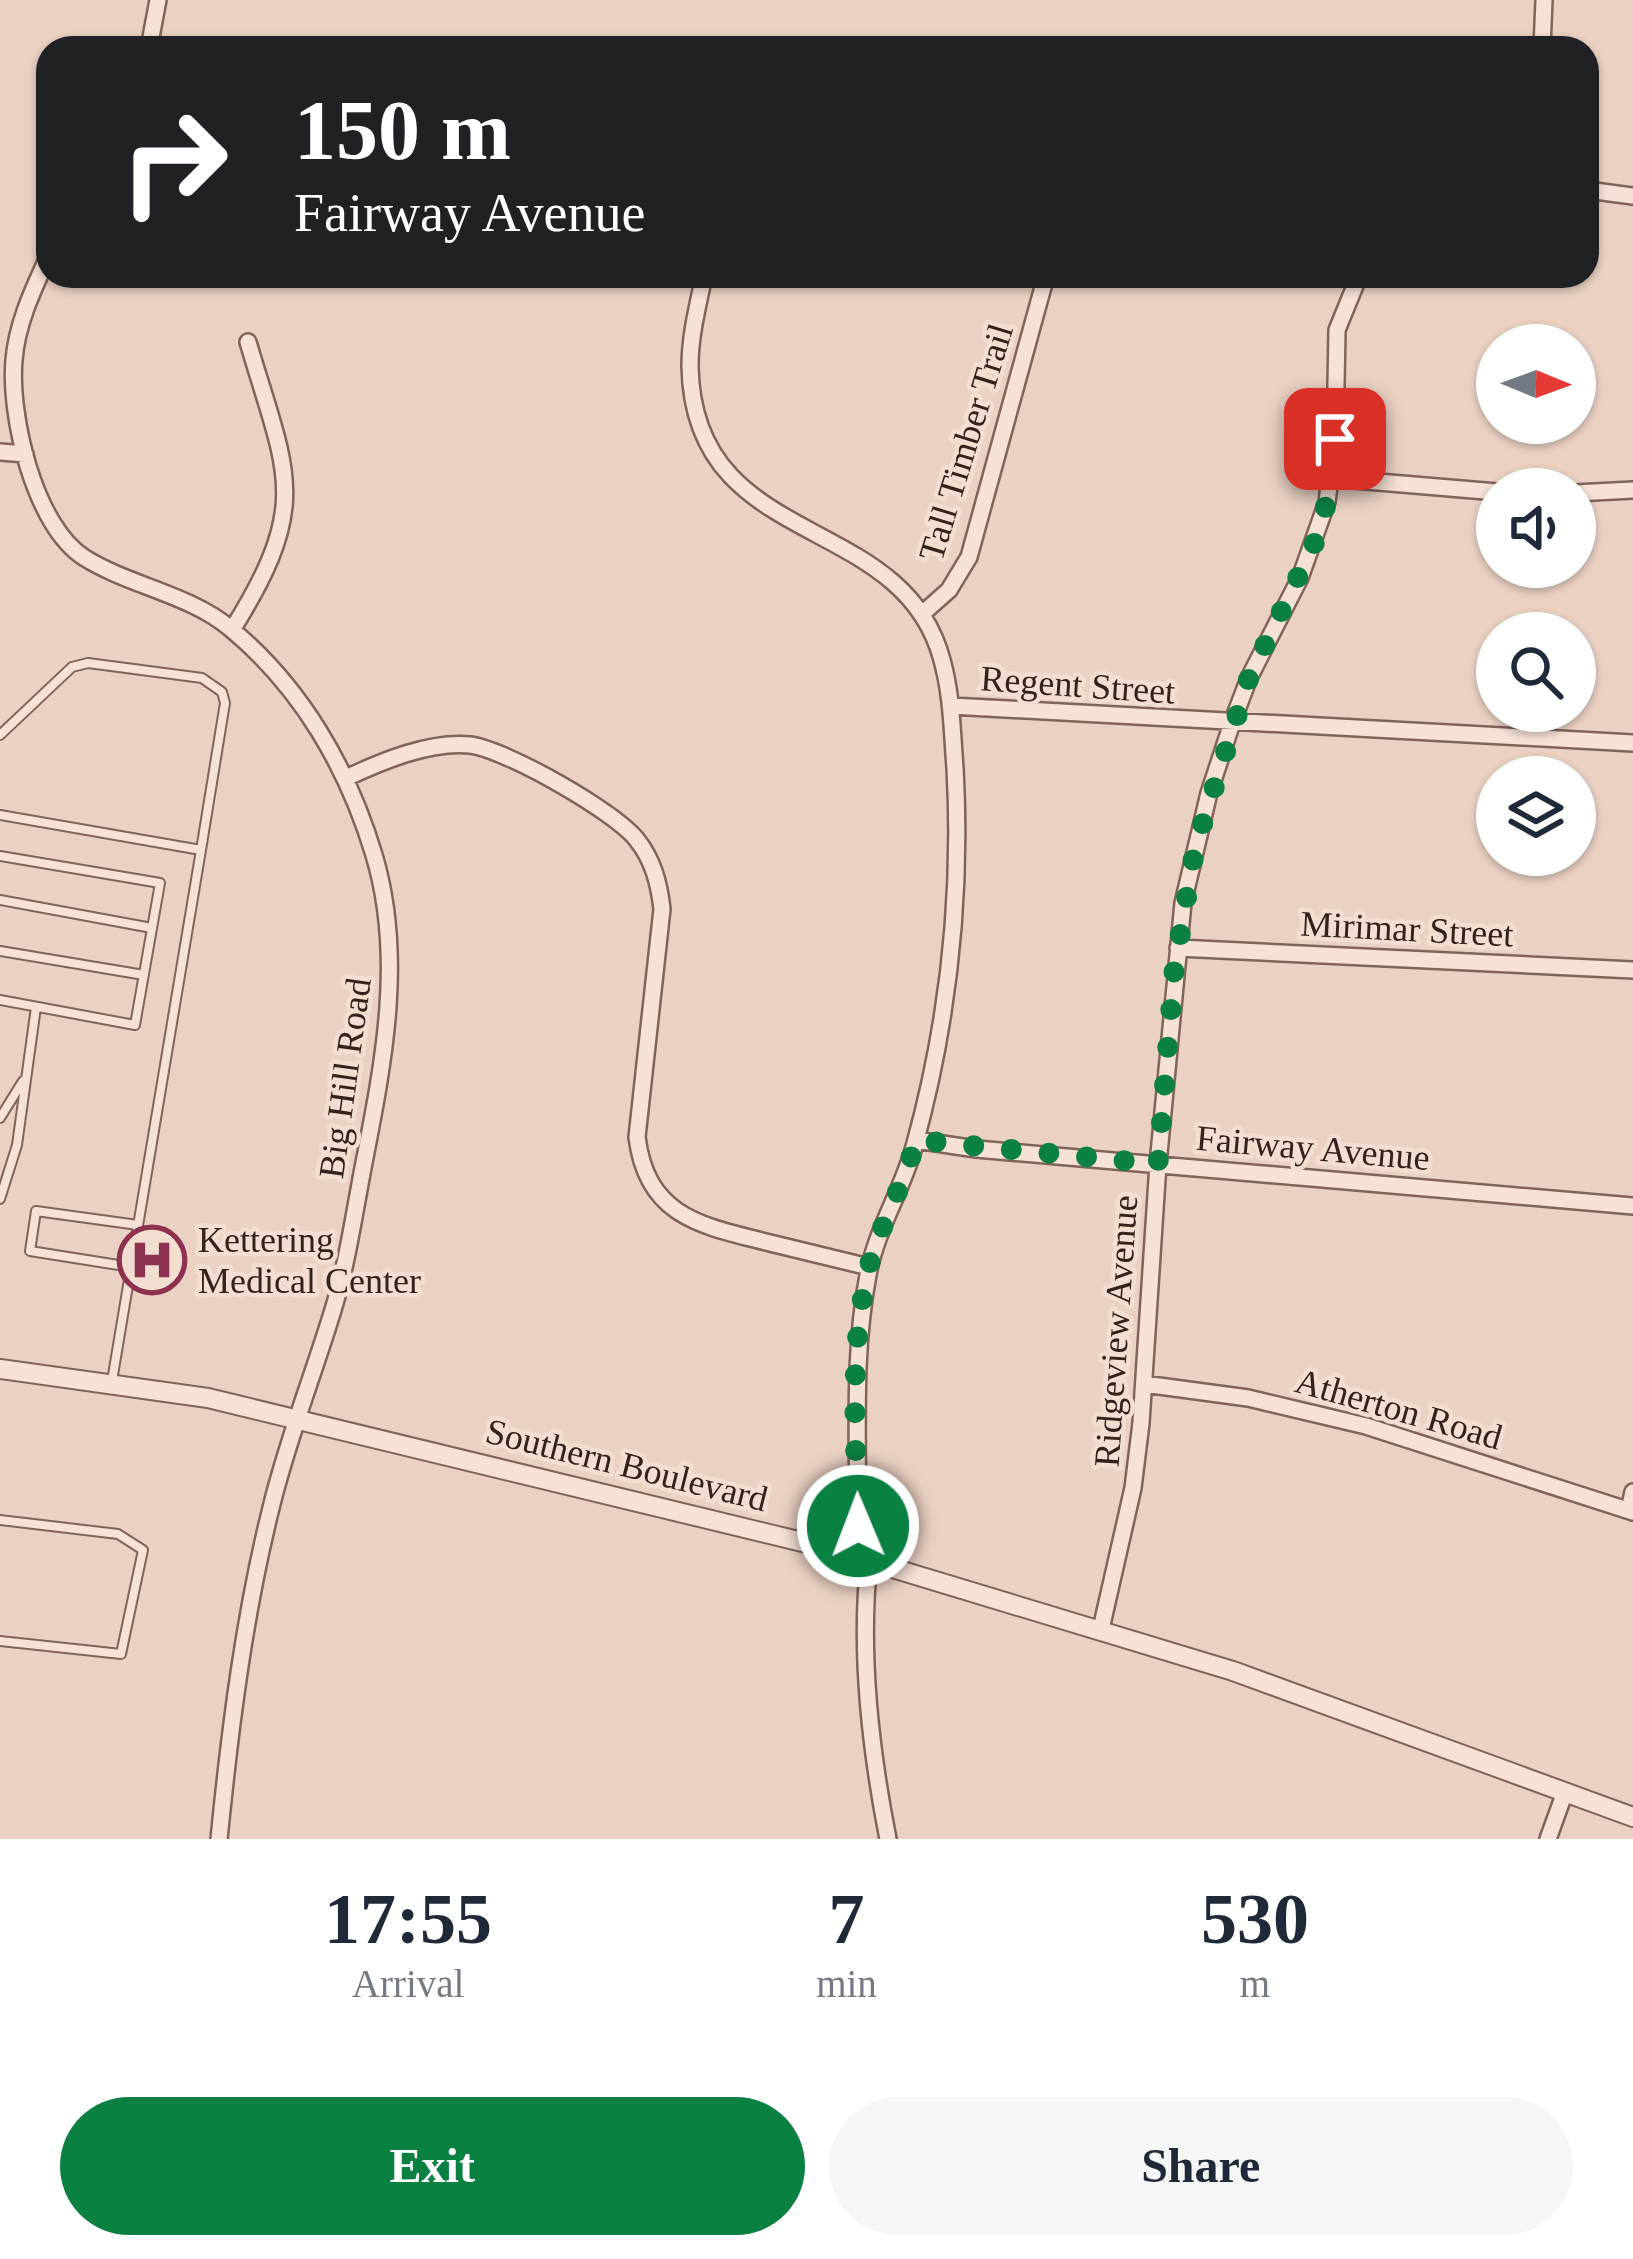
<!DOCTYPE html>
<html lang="en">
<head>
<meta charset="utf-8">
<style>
	:root { --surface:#fff; --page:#f6f6f7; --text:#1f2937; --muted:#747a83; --accent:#0b8043 }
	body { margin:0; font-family:"Times New Roman",serif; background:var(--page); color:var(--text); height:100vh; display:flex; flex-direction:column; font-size:45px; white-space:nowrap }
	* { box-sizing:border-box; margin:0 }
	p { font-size:39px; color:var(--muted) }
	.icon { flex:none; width:66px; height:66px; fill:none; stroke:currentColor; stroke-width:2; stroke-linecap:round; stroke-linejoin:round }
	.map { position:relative; height:1839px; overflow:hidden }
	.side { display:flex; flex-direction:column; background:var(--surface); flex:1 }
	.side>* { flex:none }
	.banner { position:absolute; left:36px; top:36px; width:1563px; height:252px; border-radius:36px; box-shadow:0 3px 9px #0004; background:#202124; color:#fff; overflow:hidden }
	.needle { width:78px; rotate:91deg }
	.controls { position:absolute; left:1476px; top:324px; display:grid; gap:24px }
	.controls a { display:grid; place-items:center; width:120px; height:120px; border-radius:50%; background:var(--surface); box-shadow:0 3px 9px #0004; font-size:60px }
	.pin { position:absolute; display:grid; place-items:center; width:102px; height:102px; color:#fff; margin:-51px; border-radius:24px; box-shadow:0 6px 18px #0006 }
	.me { position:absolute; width:132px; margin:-66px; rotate:359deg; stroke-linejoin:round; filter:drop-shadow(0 0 9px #0008) }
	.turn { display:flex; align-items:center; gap:42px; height:252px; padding:0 60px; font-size:54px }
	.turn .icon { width:156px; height:156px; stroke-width:2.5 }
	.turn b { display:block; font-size:84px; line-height:102px }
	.eta { display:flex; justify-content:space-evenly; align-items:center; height:204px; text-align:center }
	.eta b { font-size:72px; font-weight:700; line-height:84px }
	.cta { display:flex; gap:24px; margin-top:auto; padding:24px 60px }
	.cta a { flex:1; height:138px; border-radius:72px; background:var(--accent); color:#fff; font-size:48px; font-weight:700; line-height:138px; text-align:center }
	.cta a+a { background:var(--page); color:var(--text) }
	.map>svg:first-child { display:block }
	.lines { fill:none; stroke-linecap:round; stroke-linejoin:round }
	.service-casing { stroke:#82635b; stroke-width:12 }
	.minor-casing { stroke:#82635b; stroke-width:20 }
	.tertiary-casing { stroke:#82635b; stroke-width:22 }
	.service { stroke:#f5e1d5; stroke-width:8 }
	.minor { stroke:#f5e1d5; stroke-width:15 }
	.tertiary { stroke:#f5e1d5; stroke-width:18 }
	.route { stroke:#0b8043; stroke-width:21; stroke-dasharray:0 37.8 }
	.labels { text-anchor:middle; stroke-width:9; stroke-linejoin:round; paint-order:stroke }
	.street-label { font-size:36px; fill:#33211e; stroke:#f2ded1 }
	.poi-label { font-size:36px; fill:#33211e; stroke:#f2ded1; text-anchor:start }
</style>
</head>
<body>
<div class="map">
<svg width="1633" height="1839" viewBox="0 0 1633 1839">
	<rect width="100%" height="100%" fill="#ead1c3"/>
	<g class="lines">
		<defs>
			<path id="service" d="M 0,735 L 72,667 L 88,663 L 202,678 L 222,692 L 225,703 L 201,850
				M 0,815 L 201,850 L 112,1381
				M 0,856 L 160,883 L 135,1025 L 0,1000
				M 0,900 L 152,928
				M 0,951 L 144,975
				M 0,1118 L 23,1081
				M 0,1199 L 17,1145 L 36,1007
				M 131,1267 L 30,1251 L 36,1211 L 138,1225
				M 0,1520 L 118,1534 L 143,1550 L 121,1654 L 0,1641"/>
			<path id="minor" d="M 149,48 L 158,0
				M 1542,48 L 1544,0
				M 1587,190 L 1633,196
				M 48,257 C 33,290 17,323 14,360 C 9,415 34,526 85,558 C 130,586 189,594 231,629 C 301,687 348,768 374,855 C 405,958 383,1065 363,1168 C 354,1215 347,1264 333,1310 C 313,1376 287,1441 271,1508 C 244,1616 230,1729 219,1839
				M 704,276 C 698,305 690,335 690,366 C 693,553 902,509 942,660 C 952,696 952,731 955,768 C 962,895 948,1024 914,1147 C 902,1191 876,1230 868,1275 C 850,1369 861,1463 856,1557
				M 0,452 L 25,454
				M 1331,478 L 1497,492
				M 1575,493 L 1633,490
				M 922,614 L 949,590 L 969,557 L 1046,276
				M 232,630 C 312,502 287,475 248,342
				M 951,706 L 1633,743
				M 346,778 C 382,761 430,741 470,745 C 505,749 616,812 637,840 C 653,860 659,883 662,909 L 637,1137 C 647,1218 703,1226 770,1243 C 803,1251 836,1259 869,1267
				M 1178,948 L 1633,970
				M 916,1140 L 976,1149 L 1633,1206
				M 1144,1384 L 1248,1398 L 1366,1426 L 1633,1512
				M 1629,1510 L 1633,1492
				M 869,1561 C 859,1653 870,1748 888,1839
				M 1101,1629 L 1133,1488 L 1141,1423 L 1158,1164 L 1183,903 L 1209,793 L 1232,723 L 1249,678 L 1300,578 L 1327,502 L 1335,439 L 1337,330 L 1359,276
				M 1548,1839 L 1565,1792"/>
			<path id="tertiary" d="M 0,1369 L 208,1398 L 823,1547 L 1233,1671 L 1633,1817"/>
		</defs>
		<!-- service casing -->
		<use href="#service" class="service-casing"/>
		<!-- minor casing -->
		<use href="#minor" class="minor-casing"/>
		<!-- tertiary casing -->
		<use href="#tertiary" class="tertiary-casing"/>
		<!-- service -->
		<use href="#service" class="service"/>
		<!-- minor -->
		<use href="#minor" class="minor"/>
		<!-- tertiary -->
		<use href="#tertiary" class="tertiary"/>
	</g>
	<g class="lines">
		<!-- route -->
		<path class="route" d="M 858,1526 C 856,1440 848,1347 870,1263 C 882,1221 905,1183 916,1140 L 1158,1164 L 1174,972 L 1195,848 L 1249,678 L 1314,544 L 1327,502 L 1335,439"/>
	</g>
	<!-- icons -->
	<defs>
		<symbol id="hospital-ring" viewBox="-11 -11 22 22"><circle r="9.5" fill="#f2ded1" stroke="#8c314f" stroke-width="1.5"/><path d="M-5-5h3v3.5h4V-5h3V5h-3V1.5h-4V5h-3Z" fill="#8c314f"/></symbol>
	</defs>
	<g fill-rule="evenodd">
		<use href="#hospital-ring" x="114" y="1222" width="76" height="76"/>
	</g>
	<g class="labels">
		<!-- street labels -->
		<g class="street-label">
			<text transform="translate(965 442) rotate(-73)" y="13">Tall Timber Trail</text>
			<text transform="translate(1078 684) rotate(4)" y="13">Regent Street</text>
			<text transform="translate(1407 928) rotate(3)" y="13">Mirimar Street</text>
			<text transform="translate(344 1078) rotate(-82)" y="13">Big Hill Road</text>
			<text transform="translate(1313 1147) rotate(5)" y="13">Fairway Avenue</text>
			<text transform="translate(1115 1331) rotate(-86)" y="13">Ridgeview Avenue</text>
			<text transform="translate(1399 1408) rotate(16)" y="13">Atherton Road</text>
			<text transform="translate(627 1464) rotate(14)" y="13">Southern Boulevard</text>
		</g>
		<!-- poi labels -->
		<g class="poi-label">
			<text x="198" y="1252">Kettering<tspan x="198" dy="41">Medical Center</tspan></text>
		</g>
	</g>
</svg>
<div class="controls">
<a><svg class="needle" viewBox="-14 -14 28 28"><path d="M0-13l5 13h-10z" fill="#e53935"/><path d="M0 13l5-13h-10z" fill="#747a83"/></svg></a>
<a><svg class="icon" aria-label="sound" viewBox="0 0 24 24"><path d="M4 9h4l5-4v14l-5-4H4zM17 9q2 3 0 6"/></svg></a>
<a><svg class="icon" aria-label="search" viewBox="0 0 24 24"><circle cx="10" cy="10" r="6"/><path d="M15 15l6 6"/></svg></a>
<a><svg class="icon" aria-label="layers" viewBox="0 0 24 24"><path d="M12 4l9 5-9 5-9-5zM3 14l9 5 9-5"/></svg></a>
</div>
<div class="pin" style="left:1335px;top:439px;background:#d93025"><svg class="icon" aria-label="arrive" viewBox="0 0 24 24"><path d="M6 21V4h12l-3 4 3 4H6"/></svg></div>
<svg class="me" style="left:858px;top:1526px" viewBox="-20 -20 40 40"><circle r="17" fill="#0b8043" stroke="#fff" stroke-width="3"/><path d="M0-11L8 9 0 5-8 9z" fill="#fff"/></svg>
<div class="banner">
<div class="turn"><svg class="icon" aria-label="right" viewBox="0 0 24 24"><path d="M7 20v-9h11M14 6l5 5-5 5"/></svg><div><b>150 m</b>Fairway Avenue</div></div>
</div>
</div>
<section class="side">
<div class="eta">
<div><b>17:55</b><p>Arrival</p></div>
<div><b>7</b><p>min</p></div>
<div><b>530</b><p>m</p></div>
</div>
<div class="cta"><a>Exit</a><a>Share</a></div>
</section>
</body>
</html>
